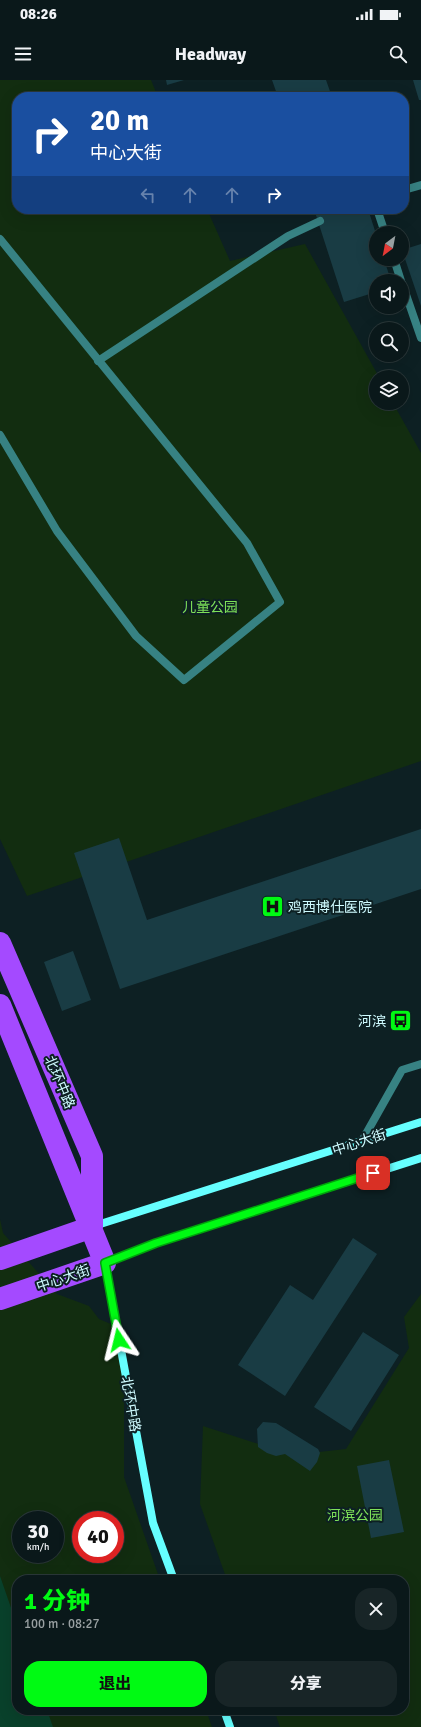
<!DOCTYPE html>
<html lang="zh">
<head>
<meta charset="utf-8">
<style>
	:root { --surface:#0a181a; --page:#182527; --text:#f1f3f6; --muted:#99a0a2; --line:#2a3739; --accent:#00fa13 }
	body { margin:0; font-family:Signika,"Noto Sans SC",sans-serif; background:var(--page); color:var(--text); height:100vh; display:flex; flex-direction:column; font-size:15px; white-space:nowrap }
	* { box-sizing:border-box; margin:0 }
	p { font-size:13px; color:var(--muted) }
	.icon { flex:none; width:22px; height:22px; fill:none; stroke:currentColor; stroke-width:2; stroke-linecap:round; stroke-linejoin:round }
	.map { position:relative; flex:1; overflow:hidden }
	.side { position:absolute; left:12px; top:1495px; width:397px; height:140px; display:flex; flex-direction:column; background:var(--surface); border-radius:16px; box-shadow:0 4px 16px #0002,0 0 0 1px var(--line) }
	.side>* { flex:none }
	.banner { position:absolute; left:12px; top:12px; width:397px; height:122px; border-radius:16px; box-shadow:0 4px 16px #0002,0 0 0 1px var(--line); background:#1a4fa0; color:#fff; overflow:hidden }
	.needle { width:26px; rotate:212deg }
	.tools { position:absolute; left:369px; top:146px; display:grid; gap:8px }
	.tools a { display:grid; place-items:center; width:40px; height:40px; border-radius:50%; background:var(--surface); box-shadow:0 4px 16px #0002,0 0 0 1px var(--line); font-size:20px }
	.speed { position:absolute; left:12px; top:1431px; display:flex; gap:8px; font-size:20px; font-weight:700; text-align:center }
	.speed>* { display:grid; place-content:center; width:52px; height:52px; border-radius:50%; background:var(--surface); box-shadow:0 4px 16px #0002,0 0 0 1px var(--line); line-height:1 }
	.speed small { font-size:10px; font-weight:400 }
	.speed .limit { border:6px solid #d22; background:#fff; color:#111 }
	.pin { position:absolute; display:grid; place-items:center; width:34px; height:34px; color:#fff; margin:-17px; border-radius:8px; box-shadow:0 2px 6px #0006 }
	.me { position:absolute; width:44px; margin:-22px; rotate:350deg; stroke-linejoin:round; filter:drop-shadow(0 0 3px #0008) }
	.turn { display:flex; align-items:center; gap:14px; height:84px; padding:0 12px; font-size:18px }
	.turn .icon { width:52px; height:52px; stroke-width:2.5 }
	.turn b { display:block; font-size:28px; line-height:34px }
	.lanes { display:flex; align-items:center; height:38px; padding:0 12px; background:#0003; justify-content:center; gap:20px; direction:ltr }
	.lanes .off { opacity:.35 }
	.round { display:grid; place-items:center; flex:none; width:42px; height:42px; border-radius:16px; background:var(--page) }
	.summary { display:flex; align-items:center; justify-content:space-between; height:68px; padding:0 12px }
	h1 { font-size:24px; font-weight:800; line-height:30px; color:var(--accent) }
	.primary-button { display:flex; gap:8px; margin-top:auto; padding:8px 12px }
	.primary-button a { flex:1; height:46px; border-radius:16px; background:var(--accent); color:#111; font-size:16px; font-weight:800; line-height:46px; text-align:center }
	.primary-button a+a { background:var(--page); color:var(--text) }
	.status { display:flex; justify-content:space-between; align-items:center; height:28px; padding:0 20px; background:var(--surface); direction:ltr }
	.status svg { height:11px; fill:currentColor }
	header { display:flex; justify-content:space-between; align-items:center; height:52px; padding:0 12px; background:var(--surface); font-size:18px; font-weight:800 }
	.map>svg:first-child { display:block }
	.green { fill:#122d10; fill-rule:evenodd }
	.water { fill:#09412b }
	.building { fill:#193c44 }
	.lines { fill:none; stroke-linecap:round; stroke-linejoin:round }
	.lane { stroke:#378283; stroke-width:8 }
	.street { stroke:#378283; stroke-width:8 }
	.secondary { stroke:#6ff; stroke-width:8 }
	.highway { stroke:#a44aff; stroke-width:22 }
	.route-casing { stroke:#00a20c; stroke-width:10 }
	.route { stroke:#00fa13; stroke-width:7 }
	.labels { text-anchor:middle; stroke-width:4; stroke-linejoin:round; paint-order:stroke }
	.park-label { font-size:14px; fill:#7ee159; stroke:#0d2023 }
	.poi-label { font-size:14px; fill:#cffbff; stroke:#0d2023; text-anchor:start }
	.street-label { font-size:14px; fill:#cffbff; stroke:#0d2023 }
</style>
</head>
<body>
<div class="status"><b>08:26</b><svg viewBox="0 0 49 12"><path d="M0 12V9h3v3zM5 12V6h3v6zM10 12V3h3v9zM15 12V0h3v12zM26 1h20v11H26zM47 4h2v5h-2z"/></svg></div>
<header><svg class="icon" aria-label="menu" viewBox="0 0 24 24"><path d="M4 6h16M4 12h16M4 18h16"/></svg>Headway<svg class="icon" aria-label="search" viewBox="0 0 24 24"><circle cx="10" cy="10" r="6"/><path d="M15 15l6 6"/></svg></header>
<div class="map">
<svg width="421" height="1647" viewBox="0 0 421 1647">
	<rect width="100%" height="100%" fill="#0d2023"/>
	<!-- green -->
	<path class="green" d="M 0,0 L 151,0 L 158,17 L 17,17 L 17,129 L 207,129 L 230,181 L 305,164 L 379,297 L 376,297 L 376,323 L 393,323 L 421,373 L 421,681 L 27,816 L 0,759 Z
		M 0,1139 L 3,1153 L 57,1214 L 89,1226 L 99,1239 L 118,1247 L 124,1272 L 124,1397 L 160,1500 L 17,1500 L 17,1630 L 206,1630 L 212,1647 L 0,1647 ZM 21,1440 L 55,1440 L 55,1474 L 21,1474 ZM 81,1440 L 115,1440 L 115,1474 L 81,1474 Z
		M 421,1214 L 421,1647 L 280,1647 L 274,1630 L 404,1630 L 404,1500 L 227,1500 L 200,1424 L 203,1346 L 292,1375 L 346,1369 L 409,1268 L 404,1237 Z"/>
	<!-- water -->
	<path class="water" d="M 0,1496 L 17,1545 L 17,1630 L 47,1630 L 53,1647 L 0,1647 Z"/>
	<!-- building -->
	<path class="building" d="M 166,0 L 184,0 L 167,5 Z
		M 272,0 L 326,0 L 332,17 L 278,17 Z
		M 413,0 L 421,0 L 421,20 L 419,20 Z
		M 314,129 L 368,129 L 376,154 L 376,179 L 384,179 L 391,201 L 376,201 L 376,212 L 344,222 Z
		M 421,164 L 421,226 L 402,170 Z
		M 421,749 L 421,809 L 120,909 L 74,773 L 119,758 L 147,840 Z
		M 73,871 L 91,920 L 62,931 L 44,882 Z
		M 353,1158 L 377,1174 L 285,1316 L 238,1285 L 290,1205 L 313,1220 Z
		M 363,1252 L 399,1275 L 351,1351 L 314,1327 Z
		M 263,1342 L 276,1343 L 318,1369 L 320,1373 L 317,1382 L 310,1391 L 285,1374 L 276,1376 L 267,1373 L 258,1367 L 257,1349 Z
		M 389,1380 L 404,1452 L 371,1458 L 357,1386 Z"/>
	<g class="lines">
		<!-- lane -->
		<path class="lane" d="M 0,159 L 247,463 L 280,522 L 184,600 L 136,556 L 57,451 L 0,355
			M 98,281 L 288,156 L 320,141
			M 362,1061 L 402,990 L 421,984"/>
		<!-- street -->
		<path class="street" d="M 404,110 L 421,105
			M 377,129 L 385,153
			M 394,179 L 401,201
			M 402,203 L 421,258"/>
		<!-- secondary -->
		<path class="secondary" d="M 94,1146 L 421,1042
			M 174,1500 L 153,1443 L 105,1183 L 156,1163 L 421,1078
			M 224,1630 L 230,1647"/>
		<!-- highway -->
		<path class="highway" d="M 0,863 L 92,1076 L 92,1147 L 0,1179
			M 0,925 L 105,1183 L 0,1219"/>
	</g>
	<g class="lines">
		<defs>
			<path id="route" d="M 119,1260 L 105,1183 L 156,1163 L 373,1093"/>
		</defs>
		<!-- route casing -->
		<use href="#route" class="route-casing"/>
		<!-- route -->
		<use href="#route" class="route"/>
	</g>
	<!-- icons -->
	<defs>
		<symbol id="hospital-square" viewBox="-11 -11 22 22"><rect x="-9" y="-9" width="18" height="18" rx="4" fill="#00fa13" stroke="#0d2023"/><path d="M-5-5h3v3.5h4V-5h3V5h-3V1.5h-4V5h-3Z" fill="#111"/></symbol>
		<symbol id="bus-square" viewBox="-11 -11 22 22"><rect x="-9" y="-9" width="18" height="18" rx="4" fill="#00fa13" stroke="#0d2023"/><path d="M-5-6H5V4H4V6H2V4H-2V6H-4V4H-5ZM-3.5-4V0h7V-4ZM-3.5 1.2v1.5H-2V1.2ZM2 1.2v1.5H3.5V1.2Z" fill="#111"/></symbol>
	</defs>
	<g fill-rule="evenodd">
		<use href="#hospital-square" x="260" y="814" width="25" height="25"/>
		<use href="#bus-square" x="388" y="928" width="25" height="25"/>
	</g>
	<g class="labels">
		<!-- park labels -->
		<g class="park-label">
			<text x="210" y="532">儿童公园</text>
			<text x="355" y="1440">河滨公园</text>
		</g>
		<!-- poi labels -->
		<g class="poi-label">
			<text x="288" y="832">鸡西博仕医院</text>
			<text x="386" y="946" text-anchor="end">河滨</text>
		</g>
		<!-- street labels -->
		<g class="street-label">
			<text transform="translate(60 1002) rotate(67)" y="5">北环中路</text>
			<text transform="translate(359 1062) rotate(-18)" y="5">中心大街</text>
			<text transform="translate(63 1198) rotate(-19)" y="5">中心大街</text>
			<text transform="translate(131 1324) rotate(80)" y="5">北环中路</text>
		</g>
	</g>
</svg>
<div class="tools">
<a><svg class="needle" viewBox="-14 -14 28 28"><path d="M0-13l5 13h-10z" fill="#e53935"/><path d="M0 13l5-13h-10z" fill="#99a0a2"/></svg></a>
<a><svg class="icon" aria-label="sound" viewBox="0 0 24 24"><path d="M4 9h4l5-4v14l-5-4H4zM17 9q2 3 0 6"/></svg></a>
<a><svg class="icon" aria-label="search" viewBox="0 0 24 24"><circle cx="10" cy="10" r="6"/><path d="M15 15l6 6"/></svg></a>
<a><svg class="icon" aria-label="layers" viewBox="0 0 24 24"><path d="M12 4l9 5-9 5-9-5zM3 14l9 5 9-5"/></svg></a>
</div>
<div class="speed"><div>30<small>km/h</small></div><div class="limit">40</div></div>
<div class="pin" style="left:373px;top:1093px;background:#d93025"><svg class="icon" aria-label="arrive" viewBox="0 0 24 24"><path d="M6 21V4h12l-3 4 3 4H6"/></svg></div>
<svg class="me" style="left:119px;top:1260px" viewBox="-20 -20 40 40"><path d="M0-17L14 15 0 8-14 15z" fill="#00fa13" stroke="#fff" stroke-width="4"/></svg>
<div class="banner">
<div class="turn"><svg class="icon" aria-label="right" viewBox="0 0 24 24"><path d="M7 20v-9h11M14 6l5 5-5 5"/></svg><div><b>20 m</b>中心大街</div></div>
<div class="lanes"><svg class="icon off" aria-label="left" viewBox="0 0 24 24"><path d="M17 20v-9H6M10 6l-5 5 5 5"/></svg><svg class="icon off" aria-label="ahead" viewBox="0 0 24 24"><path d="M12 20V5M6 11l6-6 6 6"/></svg><svg class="icon off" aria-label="ahead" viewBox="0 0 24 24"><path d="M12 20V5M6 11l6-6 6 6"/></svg><svg class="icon" aria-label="right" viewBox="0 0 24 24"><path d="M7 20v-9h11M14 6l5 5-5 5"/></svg></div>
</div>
<section class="side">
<div class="summary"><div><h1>1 分钟</h1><p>100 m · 08:27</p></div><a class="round"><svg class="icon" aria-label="close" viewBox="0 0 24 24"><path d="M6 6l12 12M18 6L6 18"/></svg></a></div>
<div class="primary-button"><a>退出</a><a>分享</a></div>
</section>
</div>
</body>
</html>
